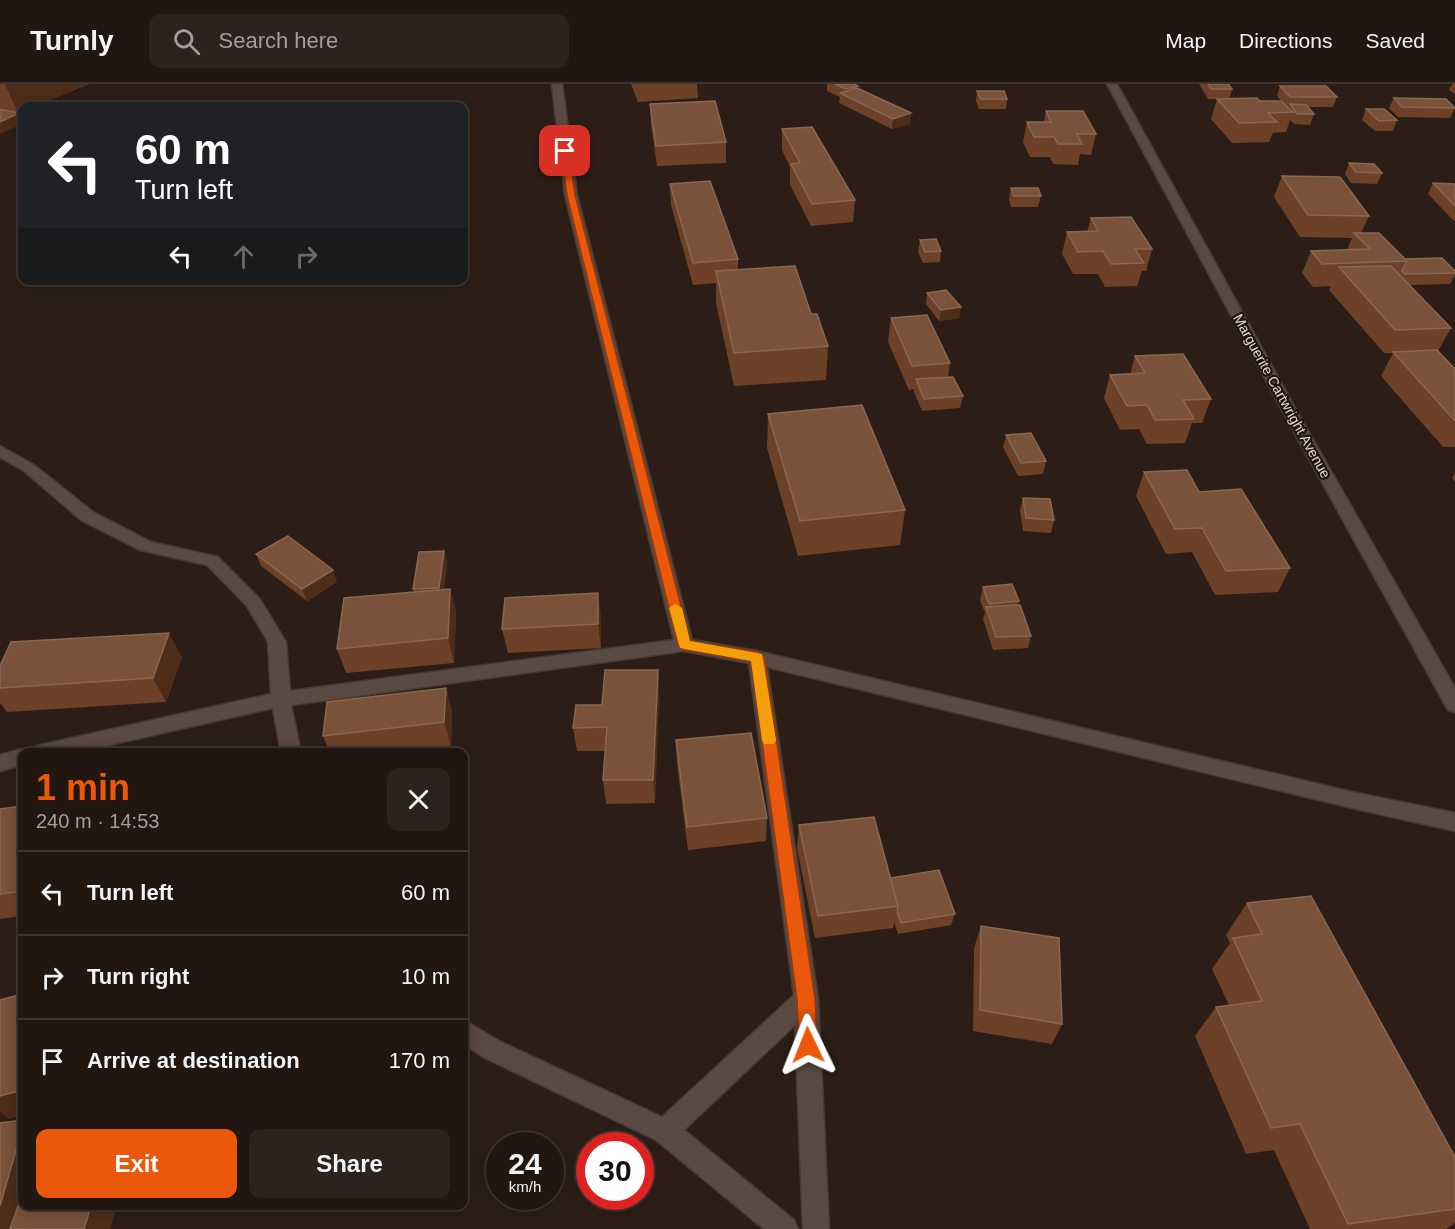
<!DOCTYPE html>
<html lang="en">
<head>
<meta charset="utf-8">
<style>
	:root { --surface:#211610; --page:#2d231e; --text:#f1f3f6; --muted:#a29f9f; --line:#3e3530; --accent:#ea580c }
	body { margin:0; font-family:Arial,sans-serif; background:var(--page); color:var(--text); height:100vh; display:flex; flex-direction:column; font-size:22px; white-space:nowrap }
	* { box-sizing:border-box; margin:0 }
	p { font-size:20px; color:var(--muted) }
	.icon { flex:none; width:33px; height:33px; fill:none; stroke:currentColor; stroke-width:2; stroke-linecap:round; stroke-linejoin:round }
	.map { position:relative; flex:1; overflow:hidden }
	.side { position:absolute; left:18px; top:664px; width:450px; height:462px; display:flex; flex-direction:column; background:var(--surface); border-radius:12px; box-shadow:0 3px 15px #0003,0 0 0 2px var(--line) }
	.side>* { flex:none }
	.hud { position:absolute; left:18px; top:18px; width:450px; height:183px; border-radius:12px; box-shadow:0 3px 15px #0003,0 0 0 2px var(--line); background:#202124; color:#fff; overflow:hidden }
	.speed { position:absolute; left:486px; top:1048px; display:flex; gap:12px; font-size:30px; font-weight:700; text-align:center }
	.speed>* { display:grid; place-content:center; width:78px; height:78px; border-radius:50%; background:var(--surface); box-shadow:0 3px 15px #0003,0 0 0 2px var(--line); line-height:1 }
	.speed small { font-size:15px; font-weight:400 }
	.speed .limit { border:9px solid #d22; background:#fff; color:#111 }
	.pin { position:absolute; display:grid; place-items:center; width:51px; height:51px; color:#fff; margin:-26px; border-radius:12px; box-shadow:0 3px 9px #0006 }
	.me { position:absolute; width:66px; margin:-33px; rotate:358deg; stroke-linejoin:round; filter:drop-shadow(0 0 4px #0008) }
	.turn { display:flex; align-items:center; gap:21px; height:126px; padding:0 18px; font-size:27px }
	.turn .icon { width:78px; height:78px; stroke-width:2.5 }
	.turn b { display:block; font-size:42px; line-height:51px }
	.lanes { display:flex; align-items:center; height:57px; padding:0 18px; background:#0003; justify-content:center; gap:30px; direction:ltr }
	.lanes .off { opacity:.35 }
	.round { display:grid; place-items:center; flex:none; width:63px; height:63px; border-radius:12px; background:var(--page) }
	.headline { display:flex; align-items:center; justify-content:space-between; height:102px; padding:0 18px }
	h1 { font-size:36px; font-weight:700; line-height:45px; color:var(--accent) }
	.cta { display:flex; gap:12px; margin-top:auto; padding:12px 18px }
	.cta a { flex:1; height:69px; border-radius:12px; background:var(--accent); color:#fff; font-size:24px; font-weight:700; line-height:69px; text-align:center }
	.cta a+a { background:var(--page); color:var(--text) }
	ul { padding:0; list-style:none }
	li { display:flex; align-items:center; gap:18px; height:84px; padding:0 18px; border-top:2px solid var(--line) }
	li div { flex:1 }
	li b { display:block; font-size:22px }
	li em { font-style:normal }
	header { display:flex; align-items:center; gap:36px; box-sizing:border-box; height:84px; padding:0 30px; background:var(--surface); border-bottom:2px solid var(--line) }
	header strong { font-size:28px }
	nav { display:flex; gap:33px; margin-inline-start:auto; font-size:21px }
	.search { width:420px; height:54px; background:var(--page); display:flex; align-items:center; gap:15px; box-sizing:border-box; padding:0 21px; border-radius:12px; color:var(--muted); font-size:22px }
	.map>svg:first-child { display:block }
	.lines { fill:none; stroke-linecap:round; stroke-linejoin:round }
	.minor-casing { stroke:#463a35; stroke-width:3 }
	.minor { fill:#5a4a41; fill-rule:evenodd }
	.wall { fill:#6c4127 }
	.shaded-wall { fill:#4d2c18 }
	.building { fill:#795239; stroke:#896752; stroke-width:1.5 }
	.route { fill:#ea580c; stroke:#983908; stroke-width:1.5 }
	.slow { fill:#f59e0b }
	.labels { text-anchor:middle; stroke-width:4.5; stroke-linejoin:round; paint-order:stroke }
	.far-street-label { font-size:14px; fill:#e3d9d3; stroke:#22150d }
</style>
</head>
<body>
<header>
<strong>Turnly</strong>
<div class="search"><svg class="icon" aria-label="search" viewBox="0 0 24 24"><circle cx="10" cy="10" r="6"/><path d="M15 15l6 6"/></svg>Search here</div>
<nav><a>Map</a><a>Directions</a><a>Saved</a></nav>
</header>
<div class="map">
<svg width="1455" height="1145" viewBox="0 0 1455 1145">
	<rect width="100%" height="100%" fill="#2c1e16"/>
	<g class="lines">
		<defs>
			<path id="minor" d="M 552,0 L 562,0 L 577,111 L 692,556 L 757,567 L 1352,708 L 1455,729 L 1455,747 L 1352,724 L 767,583 L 818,915 L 829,1145 L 803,1145 L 795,941 L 684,1046 L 794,1136 L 798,1145 L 764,1145 L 656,1056 L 483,973 L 464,960 L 464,936 L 499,957 L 662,1033 L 794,911 L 749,579 L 684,567 L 291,621 L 301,669 L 281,669 L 273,624 L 74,669 L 30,669 L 33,664 L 40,661 L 271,610 L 268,558 L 247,522 L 207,481 L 140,466 L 81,436 L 24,387 L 0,373 L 0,362 L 34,381 L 93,428 L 151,458 L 218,473 L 259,514 L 286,558 L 290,607 L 674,556 L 565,111 Z
				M 1107,0 L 1117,0 L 1291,317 L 1455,604 L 1455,628 L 1448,626 L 1277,317 Z
				M 22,665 L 30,669 L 22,669 L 22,681 L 0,687 L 0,671 Z"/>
		</defs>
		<!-- minor casing -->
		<use href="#minor" class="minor-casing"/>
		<!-- minor -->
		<use href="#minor" class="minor"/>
	</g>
	<!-- wall -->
	<path class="wall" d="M 0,0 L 89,0 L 18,29 L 0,24 Z
		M 631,0 L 697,0 L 698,14 L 638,18 Z
		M 827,0 L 854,0 L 858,4 L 910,40 L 892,45 L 839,19 L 840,13 L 827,7 Z
		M 1199,0 L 1228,0 L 1232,5 L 1229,15 L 1260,17 L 1281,17 L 1277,12 L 1280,2 L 1337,13 L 1333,23 L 1308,23 L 1314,30 L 1310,41 L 1294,40 L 1290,36 L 1286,48 L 1273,49 L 1269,58 L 1232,59 L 1211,35 L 1217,15 L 1208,15 Z
		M 1452,0 L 1455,0 L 1455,10 L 1449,6 Z
		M 977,7 L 1007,15 L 1006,25 L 979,25 L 976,17 Z
		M 1394,14 L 1455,24 L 1450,34 L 1398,33 L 1389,24 Z
		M 650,20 L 726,58 L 726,79 L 657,82 L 651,40 Z
		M 1366,25 L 1397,36 L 1393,47 L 1375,47 L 1362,36 Z
		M 1046,27 L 1096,50 L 1091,71 L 1080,70 L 1078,81 L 1053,80 L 1050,73 L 1030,73 L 1023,58 L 1027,38 L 1044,38 Z
		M 782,45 L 855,116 L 853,138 L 811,142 L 790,101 L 790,83 L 782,66 Z
		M 1349,79 L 1382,89 L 1377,100 L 1351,99 L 1345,90 Z
		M 1282,92 L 1369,132 L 1361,149 L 1405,175 L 1455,187 L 1455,191 L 1450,200 L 1410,201 L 1451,244 L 1438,267 L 1455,285 L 1455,363 L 1443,363 L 1381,292 L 1393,269 L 1384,269 L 1329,206 L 1331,202 L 1313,203 L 1302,189 L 1311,167 L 1347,166 L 1352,154 L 1300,153 L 1274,113 Z
		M 1433,99 L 1455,100 L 1455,138 L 1428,110 Z
		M 670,100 L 738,175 L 738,186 L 811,230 L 828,262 L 826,296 L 734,302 L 716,219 L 716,199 L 693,201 L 671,121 Z
		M 1011,104 L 1041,112 L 1038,123 L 1011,123 L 1009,115 Z
		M 1091,134 L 1152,165 L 1146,187 L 1142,187 L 1137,202 L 1105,203 L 1098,190 L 1073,190 L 1062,170 L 1067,148 L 1087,148 Z
		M 920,156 L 941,167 L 940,178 L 923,179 L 918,168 Z
		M 927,209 L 961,223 L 959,234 L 939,237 L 926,220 Z
		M 891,234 L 950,279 L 948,293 L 963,312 L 960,324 L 922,327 L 914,308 L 914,305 L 909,306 L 888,258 Z
		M 1135,272 L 1211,315 L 1202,339 L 1192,339 L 1185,359 L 1147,360 L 1139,345 L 1120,346 L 1104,314 L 1110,291 L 1130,290 Z
		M 768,330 L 905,426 L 900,461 L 798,472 L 767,364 Z
		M 1006,351 L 1046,377 L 1043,390 L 1018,392 L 1003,363 Z
		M 1144,388 L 1199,408 L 1290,484 L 1278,508 L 1215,511 L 1192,468 L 1166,470 L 1136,412 Z
		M 1455,389 L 1455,398 L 1452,394 Z
		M 1023,414 L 1054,436 L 1051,449 L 1023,447 L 1020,426 Z
		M 444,467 L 447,480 L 444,505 L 450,505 L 456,529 L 454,579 L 346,589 L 337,565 L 414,508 L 413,505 Z
		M 256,470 L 337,498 L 307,517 L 261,482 Z
		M 983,503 L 1019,517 L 1018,521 L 1031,552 L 1028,564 L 993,566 L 983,535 L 985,529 L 980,516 Z
		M 601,533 L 601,564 L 508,569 L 502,545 Z
		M 182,573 L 166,618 L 7,628 L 0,619 L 0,582 Z
		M 658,586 L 659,610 L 655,719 L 606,720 L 603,696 L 606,667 L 577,667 L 573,644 L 602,621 Z
		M 446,604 L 452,628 L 451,662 L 394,669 L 330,669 L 323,652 Z
		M 676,656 L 767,734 L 766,757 L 688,766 L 677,680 Z
		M 22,722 L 22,832 L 0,835 L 0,725 Z
		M 799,741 L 955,830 L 951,841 L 898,850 L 894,838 L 893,844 L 815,854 L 797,764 Z
		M 1247,819 L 1455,1073 L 1455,1139 L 1446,1145 L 1310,1145 L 1274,1066 L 1246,1070 L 1195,952 L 1216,923 L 1229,921 L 1212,885 L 1230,859 L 1226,851 Z
		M 981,842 L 1062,940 L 1052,960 L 973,947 L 974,864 Z"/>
	<!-- shaded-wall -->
	<path class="shaded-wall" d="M 5,0 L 89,0 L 34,22 L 22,22 L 22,27 L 18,29 Z
		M 19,29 L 22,37 L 22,40 L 0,50 L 0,38 Z
		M 911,29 L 910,40 L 892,45 L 893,35 Z
		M 961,223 L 959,234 L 939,237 L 941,226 Z
		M 444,467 L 447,480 L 442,516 L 439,504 Z
		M 333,486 L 337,498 L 307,517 L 302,505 Z
		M 450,505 L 456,529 L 454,579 L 448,554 Z
		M 598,509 L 601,533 L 601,564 L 598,540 Z
		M 169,549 L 182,573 L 166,618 L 153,594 Z
		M 658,586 L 659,610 L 655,719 L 653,696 Z
		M 446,604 L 452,628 L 451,662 L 444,638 Z
		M 22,1006 L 22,1031 L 9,1035 L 0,1028 L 0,1012 Z
		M 22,1045 L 22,1145 L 0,1145 L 0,1122 Z
		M 91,1122 L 117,1122 L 110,1145 L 84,1145 Z"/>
	<!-- building -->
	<path class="building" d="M 835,0 L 854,0 L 858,2 L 846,5 Z
		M 1208,0 L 1228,0 L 1232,5 L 1211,5 Z
		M 1280,2 L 1326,2 L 1337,13 L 1290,13 Z
		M 857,4 L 911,29 L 893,35 L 840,9 Z
		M 977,7 L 1004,7 L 1007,15 L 981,15 Z
		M 1257,14 L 1260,17 L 1281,17 L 1293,28 L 1268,29 L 1277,38 L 1239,39 L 1217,15 Z
		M 1394,14 L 1446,15 L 1455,24 L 1402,23 Z
		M 715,17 L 726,58 L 656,62 L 650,20 Z
		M 1290,20 L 1306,21 L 1314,30 L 1297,30 Z
		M 0,25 L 19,29 L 0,38 Z
		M 1366,25 L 1384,25 L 1397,36 L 1379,37 Z
		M 1046,27 L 1083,27 L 1096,50 L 1077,50 L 1082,60 L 1058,60 L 1054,53 L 1034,53 L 1027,38 L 1051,38 Z
		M 812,43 L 855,116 L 812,120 L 791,80 L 800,79 L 782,45 Z
		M 1349,79 L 1374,80 L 1382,89 L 1356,88 Z
		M 1282,92 L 1340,93 L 1369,132 L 1308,131 Z
		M 710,97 L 738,175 L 693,179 L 670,100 Z
		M 1433,99 L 1455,100 L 1455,122 Z
		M 1011,104 L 1038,104 L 1041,112 L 1014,112 Z
		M 1131,133 L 1152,165 L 1135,165 L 1144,179 L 1111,180 L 1103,167 L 1078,168 L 1067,148 L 1098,147 L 1091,134 Z
		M 1354,149 L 1379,149 L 1407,177 L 1322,180 L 1311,167 L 1370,165 Z
		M 936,155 L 941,167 L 925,168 L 920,156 Z
		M 1442,174 L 1455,187 L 1455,189 L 1405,190 L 1402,187 L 1407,177 L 1405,175 Z
		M 795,182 L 811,230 L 817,230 L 828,262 L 734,269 L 716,187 Z
		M 1391,182 L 1451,244 L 1395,246 L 1339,183 Z
		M 946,206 L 961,223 L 941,226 L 927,209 Z
		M 927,231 L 950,279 L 912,282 L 891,234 Z
		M 1437,266 L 1455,285 L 1455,337 L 1393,268 Z
		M 1183,270 L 1211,315 L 1183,316 L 1194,335 L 1155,336 L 1147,321 L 1127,322 L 1110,291 L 1145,289 L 1135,272 Z
		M 953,293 L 963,312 L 924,315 L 916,295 Z
		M 862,321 L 905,426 L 800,437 L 768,330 Z
		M 1031,349 L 1046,377 L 1021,379 L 1006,351 Z
		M 1187,386 L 1199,408 L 1241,405 L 1290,484 L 1226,487 L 1202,444 L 1175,445 L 1144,388 Z
		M 1023,414 L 1050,415 L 1054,436 L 1026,434 Z
		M 288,452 L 333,486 L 302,505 L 256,470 Z
		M 444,467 L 439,504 L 413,505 L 419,468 Z
		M 1012,500 L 1019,517 L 989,520 L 983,503 Z
		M 450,505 L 448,554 L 337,565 L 344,514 Z
		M 598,509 L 598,540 L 502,545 L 505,514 Z
		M 1020,521 L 1031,552 L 996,553 L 986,523 Z
		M 169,549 L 153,594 L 0,604 L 0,582 L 11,558 Z
		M 605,586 L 658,586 L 653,696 L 603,696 L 607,643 L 573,644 L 576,621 L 602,621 Z
		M 446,604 L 444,638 L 323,652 L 327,618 Z
		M 751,649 L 767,734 L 687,743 L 676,656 Z
		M 22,722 L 22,807 L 0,810 L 0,725 Z
		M 874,733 L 898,822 L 818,832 L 799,741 Z
		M 939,786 L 955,830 L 901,839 L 897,827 L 898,822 L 890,794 Z
		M 1311,812 L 1455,1073 L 1455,1125 L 1348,1140 L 1300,1040 L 1271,1044 L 1216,923 L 1262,917 L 1233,854 L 1262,850 L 1247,819 Z
		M 981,842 L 1059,854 L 1062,940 L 980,926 Z
		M 22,910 L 22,1006 L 0,1012 L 0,916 Z
		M 22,1036 L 22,1045 L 0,1122 L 0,1039 Z
		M 22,1111 L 22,1122 L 91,1122 L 84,1145 L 10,1145 Z"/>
	<!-- route -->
	<path class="route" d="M 565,64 L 569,67 L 575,111 L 690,557 L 758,568 L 764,573 L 815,915 L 817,961 L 814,967 L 808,970 L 802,967 L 799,961 L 797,915 L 751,577 L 684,566 L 678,561 L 567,111 L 561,67 Z"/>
	<!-- slow -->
	<path class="slow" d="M 675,520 L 682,524 L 690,557 L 762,570 L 776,656 L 774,660 L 764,660 L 762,656 L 751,577 L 680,564 L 669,524 Z"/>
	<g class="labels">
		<!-- far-street labels -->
		<g class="far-street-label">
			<text transform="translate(1282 312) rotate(61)" y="5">Marguerite Cartwright Avenue</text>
		</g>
	</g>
</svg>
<div class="speed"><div>24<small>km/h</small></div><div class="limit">30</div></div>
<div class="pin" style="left:565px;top:67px;background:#d93025"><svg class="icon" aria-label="arrive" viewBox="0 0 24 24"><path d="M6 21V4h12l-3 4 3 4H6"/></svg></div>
<svg class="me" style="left:808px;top:961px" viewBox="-20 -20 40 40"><path d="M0-17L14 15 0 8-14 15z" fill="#ea580c" stroke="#fff" stroke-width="4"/></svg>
<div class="hud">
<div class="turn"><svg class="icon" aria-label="left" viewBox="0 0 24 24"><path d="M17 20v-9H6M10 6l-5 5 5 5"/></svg><div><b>60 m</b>Turn left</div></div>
<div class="lanes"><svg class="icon" aria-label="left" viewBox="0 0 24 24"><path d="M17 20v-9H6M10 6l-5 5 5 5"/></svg><svg class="icon off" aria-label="ahead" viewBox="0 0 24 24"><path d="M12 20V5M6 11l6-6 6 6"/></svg><svg class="icon off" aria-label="right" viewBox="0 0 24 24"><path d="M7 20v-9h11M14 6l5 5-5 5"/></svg></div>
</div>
<section class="side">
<div class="headline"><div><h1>1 min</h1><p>240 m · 14:53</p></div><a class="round"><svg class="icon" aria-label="close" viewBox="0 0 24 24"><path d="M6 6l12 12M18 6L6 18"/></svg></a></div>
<ul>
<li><svg class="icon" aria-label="left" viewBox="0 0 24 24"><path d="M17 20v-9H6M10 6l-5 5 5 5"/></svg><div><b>Turn left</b></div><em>60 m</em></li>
<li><svg class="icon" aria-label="right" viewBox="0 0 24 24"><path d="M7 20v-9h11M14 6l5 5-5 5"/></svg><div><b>Turn right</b></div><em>10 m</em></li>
<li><svg class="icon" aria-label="arrive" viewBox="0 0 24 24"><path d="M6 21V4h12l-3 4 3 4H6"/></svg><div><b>Arrive at destination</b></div><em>170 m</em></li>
</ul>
<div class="cta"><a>Exit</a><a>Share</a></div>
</section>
</div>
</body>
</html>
